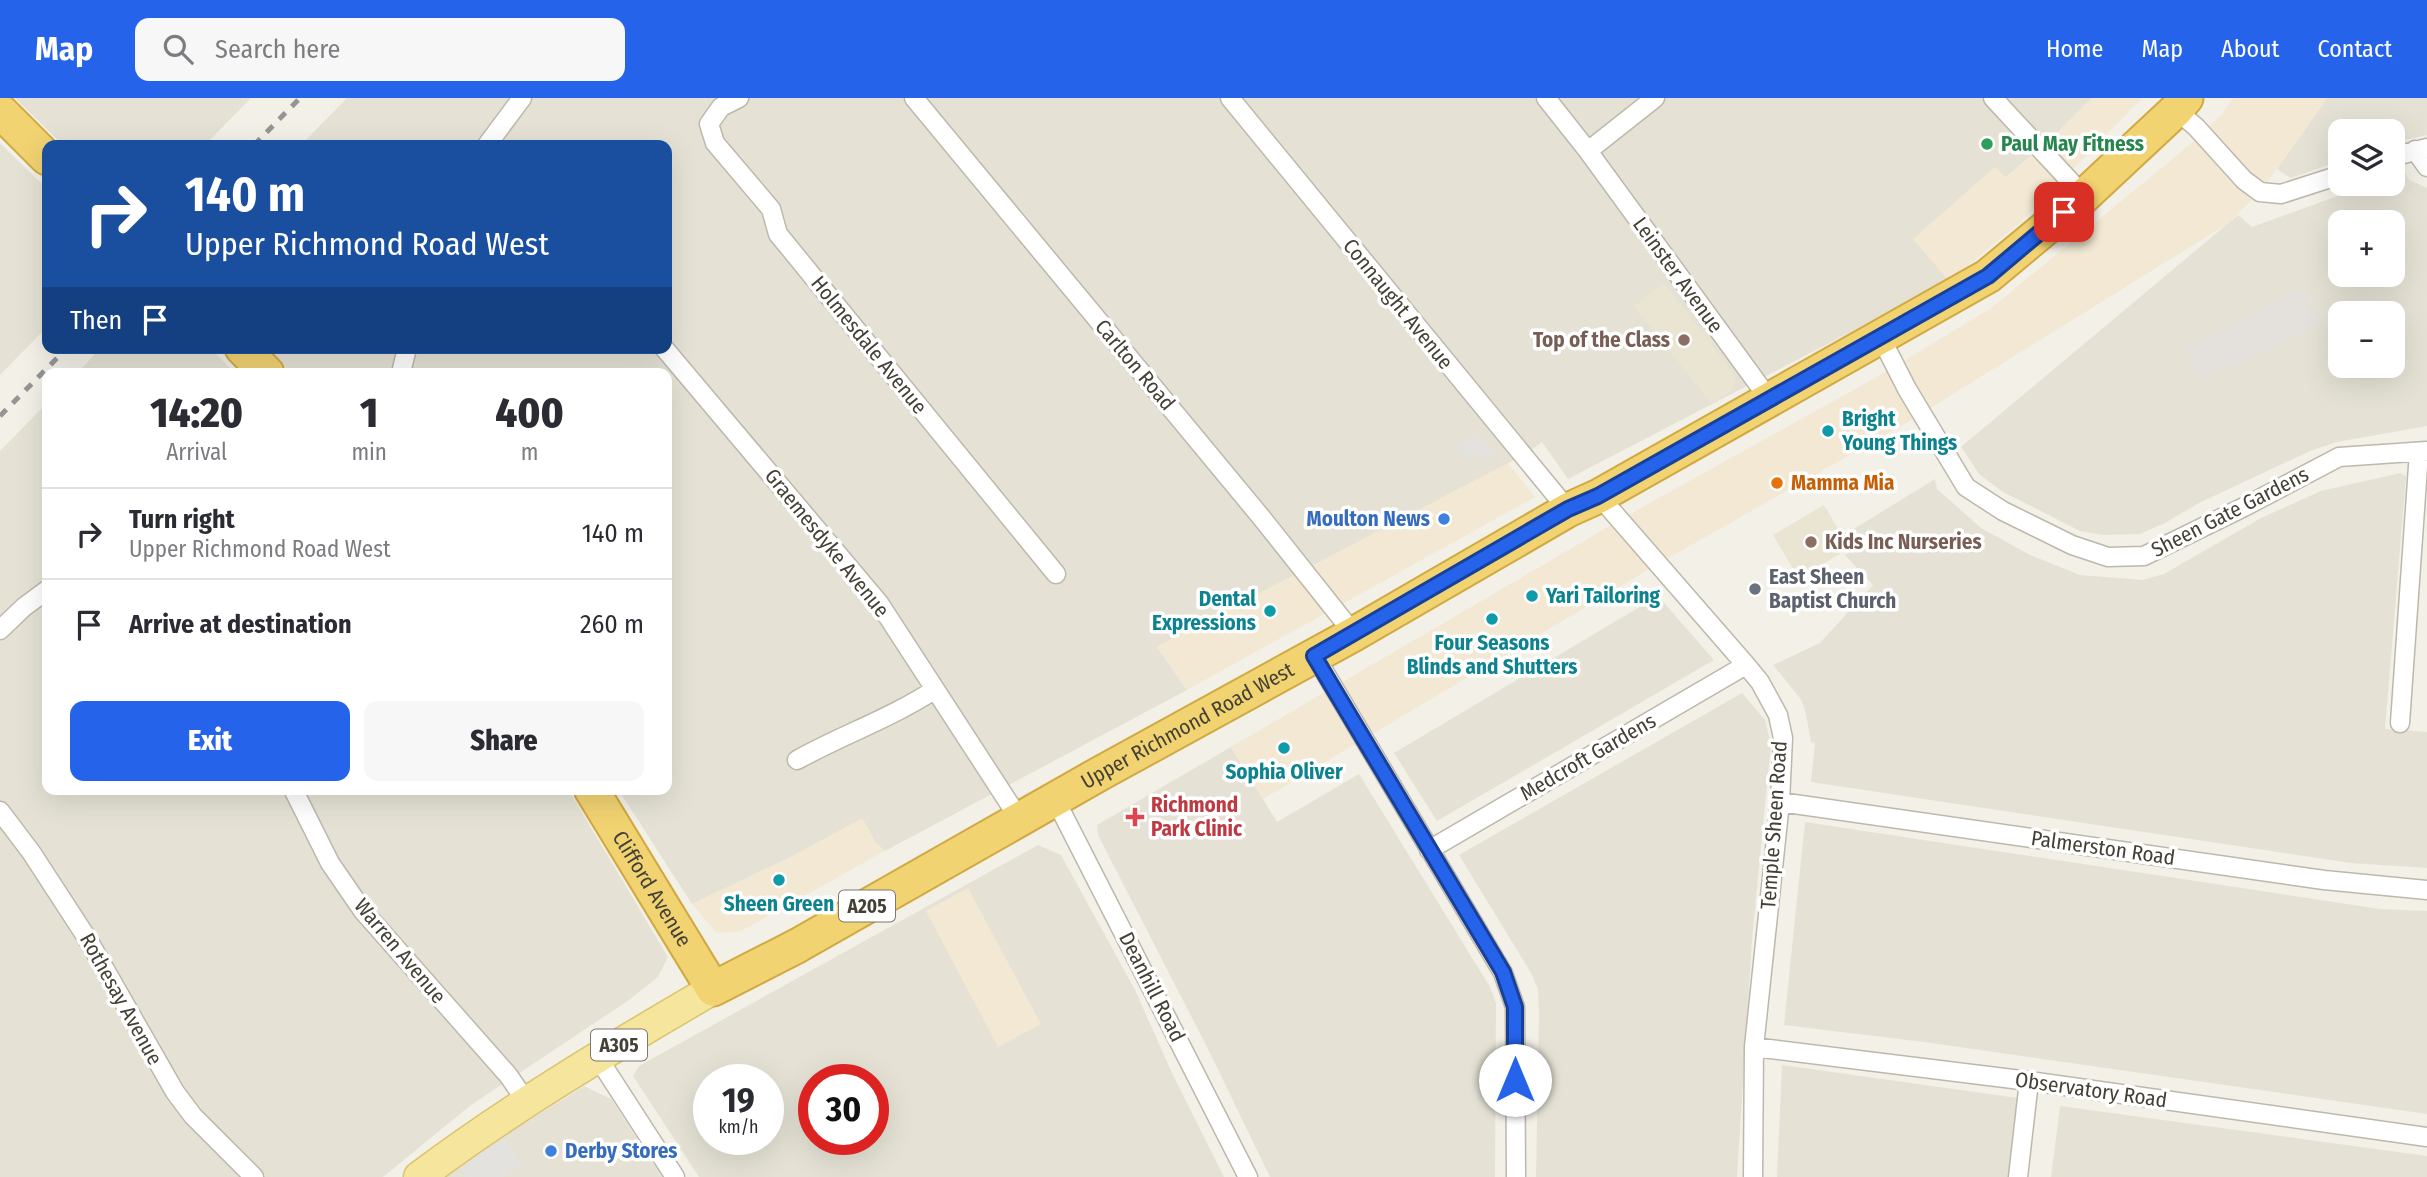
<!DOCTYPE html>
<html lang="en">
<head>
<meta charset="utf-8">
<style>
	:root { --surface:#fff; --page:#f7f7f7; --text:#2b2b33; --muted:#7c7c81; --line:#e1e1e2; --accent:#2563eb }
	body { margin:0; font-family:"Fira Sans Condensed",sans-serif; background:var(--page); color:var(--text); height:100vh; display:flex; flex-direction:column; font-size:26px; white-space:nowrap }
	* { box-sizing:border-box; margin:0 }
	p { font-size:23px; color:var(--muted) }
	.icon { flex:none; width:38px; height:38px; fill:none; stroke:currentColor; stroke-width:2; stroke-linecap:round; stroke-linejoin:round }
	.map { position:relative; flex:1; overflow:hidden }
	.drawer { position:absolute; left:42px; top:270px; width:630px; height:427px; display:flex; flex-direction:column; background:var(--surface); border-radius:14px; box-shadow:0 7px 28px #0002 }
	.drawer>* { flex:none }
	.guide { position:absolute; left:42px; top:42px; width:630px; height:214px; border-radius:14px; box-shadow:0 7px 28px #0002; background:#1a4fa0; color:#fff; overflow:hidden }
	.tools { position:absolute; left:2328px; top:21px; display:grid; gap:14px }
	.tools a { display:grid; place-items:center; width:77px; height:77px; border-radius:14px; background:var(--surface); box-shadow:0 7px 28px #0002; font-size:35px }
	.speed { position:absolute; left:693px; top:966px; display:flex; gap:14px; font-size:35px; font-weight:700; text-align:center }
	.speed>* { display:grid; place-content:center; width:91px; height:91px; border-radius:50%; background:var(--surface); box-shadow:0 7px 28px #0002; line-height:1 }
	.speed small { font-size:18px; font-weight:400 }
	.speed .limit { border:10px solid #d22; background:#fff; color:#111 }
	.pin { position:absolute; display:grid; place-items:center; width:60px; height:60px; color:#fff; margin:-30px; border-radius:14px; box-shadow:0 4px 10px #0006 }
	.me { position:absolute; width:77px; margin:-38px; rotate:0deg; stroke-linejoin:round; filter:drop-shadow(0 0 5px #0008) }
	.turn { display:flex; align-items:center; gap:24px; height:147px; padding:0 28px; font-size:32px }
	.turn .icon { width:91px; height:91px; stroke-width:2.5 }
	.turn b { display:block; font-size:49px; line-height:60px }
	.then { display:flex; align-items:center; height:66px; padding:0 28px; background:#0003; gap:14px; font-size:26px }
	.eta { display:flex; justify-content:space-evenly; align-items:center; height:119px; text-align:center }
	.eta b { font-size:42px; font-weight:800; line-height:49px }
	.action { display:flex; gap:14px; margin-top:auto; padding:14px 28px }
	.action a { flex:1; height:80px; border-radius:14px; background:var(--accent); color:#fff; font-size:28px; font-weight:800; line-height:80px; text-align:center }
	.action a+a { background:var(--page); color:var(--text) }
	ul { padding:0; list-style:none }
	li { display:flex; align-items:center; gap:21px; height:91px; padding:0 28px; border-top:2px solid var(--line) }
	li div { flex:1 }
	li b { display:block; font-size:26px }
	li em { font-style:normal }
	header { display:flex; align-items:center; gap:42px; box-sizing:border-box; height:98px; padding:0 35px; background:var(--accent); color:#fff }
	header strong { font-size:33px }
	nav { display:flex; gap:38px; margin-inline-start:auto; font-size:24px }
	.search { width:490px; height:63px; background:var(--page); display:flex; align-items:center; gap:18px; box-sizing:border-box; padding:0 24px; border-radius:14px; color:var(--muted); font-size:26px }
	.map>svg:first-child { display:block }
	.residential { fill:#e5e2d5; fill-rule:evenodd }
	.commercial { fill:#f2e8d3 }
	.industrial { fill:#e4e1dc }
	.education { fill:#eae5d2 }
	.parking { fill:#e3e2de }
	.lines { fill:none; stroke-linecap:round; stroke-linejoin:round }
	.street-casing { stroke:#bdb8aa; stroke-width:21 }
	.primary-casing { stroke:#dac36d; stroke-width:33 }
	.highway-casing { stroke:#d1a942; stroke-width:37 }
	.street { stroke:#fff; stroke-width:18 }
	.primary { stroke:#f6e59c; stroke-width:30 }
	.highway { stroke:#f2d372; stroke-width:33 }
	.rail { stroke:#959595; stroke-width:5; stroke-dasharray:9 9; stroke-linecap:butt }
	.route-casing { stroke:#184099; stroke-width:18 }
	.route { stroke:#2563eb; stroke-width:12 }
	.leisure-dot { fill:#2e9e5b; stroke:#fff; stroke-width:2.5 }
	.education-dot { fill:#8d6e63; stroke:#fff; stroke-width:2.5 }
	.culture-dot { fill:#0f9aa8; stroke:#fff; stroke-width:2.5 }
	.food-dot { fill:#e8710a; stroke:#fff; stroke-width:2.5 }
	.shop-dot { fill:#3f7fe0; stroke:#fff; stroke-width:2.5 }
	.worship-dot { fill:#6b7280; stroke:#fff; stroke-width:2.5 }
	.health-dot { fill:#e0444e; stroke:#fff; stroke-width:2.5 }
	.labels { text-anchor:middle; stroke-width:7; stroke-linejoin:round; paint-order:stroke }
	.shield { fill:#fff; stroke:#7c7972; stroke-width:2 }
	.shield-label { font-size:19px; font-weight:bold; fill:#444036 }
	.leisure-label { font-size:21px; font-weight:bold; fill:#27864d; stroke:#fff; text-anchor:start }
	.street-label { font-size:21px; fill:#444036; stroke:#fff }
	.education-label { font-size:21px; font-weight:bold; fill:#785e54; stroke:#fff; text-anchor:end }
	.culture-label { font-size:21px; font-weight:bold; fill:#0d838f; stroke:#fff }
	.food-label { font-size:21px; font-weight:bold; fill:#c56008; stroke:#fff; text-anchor:start }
	.shop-label { font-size:21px; font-weight:bold; fill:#366cbe; stroke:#fff; text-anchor:end }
	.worship-label { font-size:21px; font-weight:bold; fill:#5b616d; stroke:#fff; text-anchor:start }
	.health-label { font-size:21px; font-weight:bold; fill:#be3a42; stroke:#fff; text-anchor:start }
</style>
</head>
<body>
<header>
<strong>Map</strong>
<div class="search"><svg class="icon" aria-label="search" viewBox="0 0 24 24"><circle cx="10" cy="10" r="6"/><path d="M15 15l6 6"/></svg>Search here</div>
<nav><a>Home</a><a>Map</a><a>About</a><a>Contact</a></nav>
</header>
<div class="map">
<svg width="2427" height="1079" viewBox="0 0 2427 1079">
	<rect width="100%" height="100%" fill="#f2f0e7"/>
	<!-- residential -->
	<path class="residential" d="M 15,0 L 251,0 L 205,47 L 63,47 Z
		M 347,0 L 2092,0 L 2055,37 L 2005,80 L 1995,69 L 1914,141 L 1949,183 L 1568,381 L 1542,344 L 1526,356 L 1157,549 L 1187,592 L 885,753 L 876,745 L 862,721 L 791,759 L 692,806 L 618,691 L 667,691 L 667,275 L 291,275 L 268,250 L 667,250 L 667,47 L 301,47 Z
		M 2327,0 L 2427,0 L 2427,37 L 2392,45 L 2392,33 L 2340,33 L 2340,63 L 2291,80 L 2277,71 Z
		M 0,45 L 47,91 L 47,229 L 0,277 Z
		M 2404,74 L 2409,82 L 2427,90 L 2427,328 L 2337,344 L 2310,353 L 2199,405 L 2165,425 L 2140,436 L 2104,437 L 2080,433 L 2003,394 L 1979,376 L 1966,356 L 1961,349 L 2238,117 L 2252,129 L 2371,86 L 2392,86 L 2392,78 ZM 2340,124 L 2392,124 L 2392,177 L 2340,177 ZM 2340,215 L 2392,215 L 2392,268 L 2340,268 Z
		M 101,250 L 210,250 L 235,275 L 77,275 Z
		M 47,305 L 47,691 L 568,691 L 668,859 L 658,879 L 629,902 L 471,1007 L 383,1079 L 0,1079 L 0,353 Z
		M 2400,375 L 2406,378 L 2385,631 L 2427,634 L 2427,770 L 2351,765 L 1811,684 L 1815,645 L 1811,644 L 1805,611 L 1800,600 L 1773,567 L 1820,545 L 1873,487 L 1845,457 L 1854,451 L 1844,437 L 1935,381 L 1937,391 L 1981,430 L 2030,457 L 2080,477 L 2143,482 L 2164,476 L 2261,420 L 2321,393 Z
		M 1658,498 L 1714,562 L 1437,723 L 1394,655 Z
		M 1742,595 L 1765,622 L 1771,646 L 1752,841 L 1737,1079 L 1536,1079 L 1539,916 L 1538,891 L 1531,875 L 1459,757 Z
		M 1231,649 L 1277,724 L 1359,676 L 1490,889 L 1496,905 L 1495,1079 L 1270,1079 L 1208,951 L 1098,737 L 1097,727 Z
		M 1805,724 L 2380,811 L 2427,813 L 2427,1016 L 1924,944 L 1784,927 Z
		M 1038,747 L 1061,757 L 1135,892 L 1172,975 L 1224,1079 L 699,1079 L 633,978 L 639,968 ZM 709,982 L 768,982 L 768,1041 L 709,1041 ZM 814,982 L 873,982 L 873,1041 L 814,1041 Z
		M 1782,967 L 2018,1000 L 2010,1079 L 1777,1079 Z
		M 584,988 L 611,1001 L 662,1079 L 446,1079 L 480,1053 Z
		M 2060,1008 L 2427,1058 L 2427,1079 L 2051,1079 Z"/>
	<!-- commercial -->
	<path class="commercial" d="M 2092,0 L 2142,0 L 2021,124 L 1949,183 L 1913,141 L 1995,69 L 2006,80 L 2055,37 Z
		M 2233,0 L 2327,0 L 2260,94 L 2227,126 L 1911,322 L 1658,466 L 1263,701 L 1231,649 L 1639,411 L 1877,279 L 1990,211 L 2192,45 L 2221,17 Z
		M 1508,365 L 1535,399 L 1187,592 L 1157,549 Z
		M 862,720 L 876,745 L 885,753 L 741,833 L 717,835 L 692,806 L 791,759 Z
		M 968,790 L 1041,926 L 998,949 L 926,813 Z"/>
	<!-- industrial -->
	<path class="industrial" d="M 2304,191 L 2321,224 L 2283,246 L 2202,282 L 2185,251 L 2279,200 Z"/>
	<!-- education -->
	<path class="education" d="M 1664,185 L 1734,276 L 1735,284 L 1731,293 L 1711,305 L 1634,208 Z
		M 1824,407 L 1849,450 L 1799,481 L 1773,437 Z"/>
	<!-- parking -->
	<path class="parking" d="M 1477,335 L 1496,356 L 1485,365 L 1479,357 L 1470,363 L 1457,348 Z
		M 503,1041 L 521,1066 L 502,1079 L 466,1079 L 460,1070 Z"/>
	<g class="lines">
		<defs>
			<path id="street" d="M 739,0 L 721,9 L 709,26 L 715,45 L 771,111 L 778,136 L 1056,476
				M 914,0 L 1261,419 L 1354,536
				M 1230,0 L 1568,412
				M 1546,0 L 1588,53 L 1769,301
				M 1993,0 L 2084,98
				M 2176,12 L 2196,29 L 2244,82 L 2260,94 L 2281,96 L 2340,77
				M 487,47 L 522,0
				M 2415,52 L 2427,69
				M 1588,53 L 1655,0
				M 2392,59 L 2427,50
				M 1881,240 L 1907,291 L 1966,389 L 2003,413 L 2072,447 L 2108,459 L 2144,458 L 2244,409 L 2339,359 L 2427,353
				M 664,250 L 879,505 L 1020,722
				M 401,275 L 407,250
				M 1599,398 L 1746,567 L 1760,584 L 1778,617 L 1783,640 L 1780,704 L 1754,949 L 1753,1079
				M 0,532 L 24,509 L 47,492
				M 1315,558 L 1503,875 L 1515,909 L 1516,1079
				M 2400,625 L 2419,354
				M 797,662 C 842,637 891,620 934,592
				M 293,691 L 330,765 L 363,813 L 508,977 L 526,1003
				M 1055,701 L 1248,1079
				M 1780,704 L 2324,782 L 2427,792
				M 0,713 L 31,754 L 87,840 L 175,994 L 193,1018 L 254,1079
				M 1429,752 L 1746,567
				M 1754,949 L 2029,983 L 2427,1039
				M 598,960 L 675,1079
				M 2018,1079 L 2029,983"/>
			<path id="primary" d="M 419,1079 C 512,1009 612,950 713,891"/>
			<g id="highway">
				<path d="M 0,13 L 47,60"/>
				<path d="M 242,250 L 267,275"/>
				<path id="s1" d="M 591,691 L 713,891 L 797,848 L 1101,675 L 1354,536 L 1568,412 L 1599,398 L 1988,178 L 2084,98 L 2176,12 L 2186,0"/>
			</g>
		</defs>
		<!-- street casing -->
		<use href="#street" class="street-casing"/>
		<!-- primary casing -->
		<use href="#primary" class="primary-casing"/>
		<!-- highway casing -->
		<use href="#highway" class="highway-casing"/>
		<!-- street -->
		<use href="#street" class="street"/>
		<!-- primary -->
		<use href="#primary" class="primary"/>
		<!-- highway -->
		<use href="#highway" class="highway"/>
		<!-- rail -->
		<path class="rail" d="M 254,47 L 300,0
			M 0,318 L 67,250"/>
	</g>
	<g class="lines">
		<defs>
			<path id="route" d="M 1515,982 L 1515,909 L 1503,874 L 1314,558 L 1568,411 L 1598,398 L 1988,178 L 2064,114"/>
		</defs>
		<!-- route casing -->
		<use href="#route" class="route-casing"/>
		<!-- route -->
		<use href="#route" class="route"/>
	</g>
	<!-- markers -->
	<circle class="leisure-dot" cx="1987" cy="46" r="7"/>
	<g class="education-dot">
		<circle cx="1684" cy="242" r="7"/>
		<circle cx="1811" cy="444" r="7"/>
	</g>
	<g class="culture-dot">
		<circle cx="1828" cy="333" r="7"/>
		<circle cx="1532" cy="498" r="7"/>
		<circle cx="1270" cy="513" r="7"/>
		<circle cx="1492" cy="521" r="7"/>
		<circle cx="1284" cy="650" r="7"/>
		<circle cx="779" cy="782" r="7"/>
	</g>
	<circle class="food-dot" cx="1777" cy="385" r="7"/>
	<g class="shop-dot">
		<circle cx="1444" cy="421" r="7"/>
		<circle cx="551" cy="1053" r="7"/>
	</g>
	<circle class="worship-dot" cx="1755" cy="491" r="7"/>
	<path class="health-dot" d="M1131.5 708.5h7v7h7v7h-7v7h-7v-7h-7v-7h7z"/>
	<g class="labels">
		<!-- shield labels -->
		<g class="shield">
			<rect x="839" y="792.5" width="56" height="31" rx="5"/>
			<rect x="591" y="931.5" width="56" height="31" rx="5"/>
		</g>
		<g class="shield-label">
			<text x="867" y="815">A205</text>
			<text x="619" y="954">A305</text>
		</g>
		<!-- leisure labels -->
		<g class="leisure-label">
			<text x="2001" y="53">Paul May Fitness</text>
		</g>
		<!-- street labels -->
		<g class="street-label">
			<text transform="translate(1678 177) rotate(54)" y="7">Leinster Avenue</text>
			<text transform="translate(1398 206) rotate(51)" y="7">Connaught Avenue</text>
			<text transform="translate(869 247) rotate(51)" y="7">Holmesdale Avenue</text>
			<text transform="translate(1135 267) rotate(50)" y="7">Carlton Road</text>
			<text transform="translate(2230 414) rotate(-27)" y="7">Sheen Gate Gardens</text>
			<text transform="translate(827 445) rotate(51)" y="7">Graemesdyke Avenue</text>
			<text dy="7" stroke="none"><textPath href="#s1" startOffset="777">Upper Richmond Road West</textPath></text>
			<text transform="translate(1588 659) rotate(-30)" y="7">Medcroft Gardens</text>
			<text transform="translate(1774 727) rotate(-86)" y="7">Temple Sheen Road</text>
			<text transform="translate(2103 750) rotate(8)" y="7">Palmerston Road</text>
			<text dy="7" stroke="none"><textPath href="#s1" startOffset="117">Clifford Avenue</textPath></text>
			<text transform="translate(400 853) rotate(50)" y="7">Warren Avenue</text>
			<text transform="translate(1152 889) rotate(63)" y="7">Deanhill Road</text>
			<text transform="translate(121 901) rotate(61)" y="7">Rothesay Avenue</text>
			<text transform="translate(2091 992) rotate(8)" y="7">Observatory Road</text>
		</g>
		<!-- education labels -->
		<g class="education-label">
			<text x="1670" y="249">Top of the Class</text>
			<text x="1825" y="451" text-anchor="start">Kids Inc Nurseries</text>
		</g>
		<!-- culture labels -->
		<g class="culture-label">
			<text x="1842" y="328" text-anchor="start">Bright<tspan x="1842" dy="24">Young Things</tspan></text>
			<text x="1546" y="505" text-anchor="start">Yari Tailoring</text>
			<text x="1256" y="508" text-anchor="end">Dental<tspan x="1256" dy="24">Expressions</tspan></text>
			<text x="1492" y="552">Four Seasons<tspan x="1492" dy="24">Blinds and Shutters</tspan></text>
			<text x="1284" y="681">Sophia Oliver</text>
			<text x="779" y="813">Sheen Green</text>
		</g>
		<!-- food labels -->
		<g class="food-label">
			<text x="1791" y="392">Mamma Mia</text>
		</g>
		<!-- shop labels -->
		<g class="shop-label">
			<text x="1430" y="428">Moulton News</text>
			<text x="565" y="1060" text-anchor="start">Derby Stores</text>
		</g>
		<!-- worship labels -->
		<g class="worship-label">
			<text x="1769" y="486">East Sheen<tspan x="1769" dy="24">Baptist Church</tspan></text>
		</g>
		<!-- health labels -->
		<g class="health-label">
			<text x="1151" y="714">Richmond<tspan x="1151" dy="24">Park Clinic</tspan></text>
		</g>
	</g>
</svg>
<div class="tools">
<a><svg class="icon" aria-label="layers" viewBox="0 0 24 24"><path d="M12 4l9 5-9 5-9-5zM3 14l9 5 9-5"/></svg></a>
<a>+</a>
<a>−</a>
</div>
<div class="speed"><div>19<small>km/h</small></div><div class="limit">30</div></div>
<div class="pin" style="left:2064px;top:114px;background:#d93025"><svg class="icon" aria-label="arrive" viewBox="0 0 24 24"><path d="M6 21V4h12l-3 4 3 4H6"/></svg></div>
<svg class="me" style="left:1515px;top:982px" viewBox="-20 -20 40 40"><circle r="19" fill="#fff"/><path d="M0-13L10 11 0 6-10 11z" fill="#2563eb"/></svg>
<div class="guide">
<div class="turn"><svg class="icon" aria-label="right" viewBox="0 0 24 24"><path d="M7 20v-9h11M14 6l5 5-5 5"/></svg><div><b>140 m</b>Upper Richmond Road West</div></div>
<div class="then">Then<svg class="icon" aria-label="arrive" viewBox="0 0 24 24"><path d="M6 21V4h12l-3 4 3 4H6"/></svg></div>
</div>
<section class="drawer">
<div class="eta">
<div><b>14:20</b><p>Arrival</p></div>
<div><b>1</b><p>min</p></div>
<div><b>400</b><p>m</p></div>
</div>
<ul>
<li><svg class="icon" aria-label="right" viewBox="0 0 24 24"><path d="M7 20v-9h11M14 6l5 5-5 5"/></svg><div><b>Turn right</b><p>Upper Richmond Road West</p></div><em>140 m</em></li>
<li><svg class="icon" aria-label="arrive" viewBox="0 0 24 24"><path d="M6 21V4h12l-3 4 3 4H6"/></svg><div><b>Arrive at destination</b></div><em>260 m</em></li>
</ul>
<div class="action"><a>Exit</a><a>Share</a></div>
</section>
</div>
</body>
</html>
